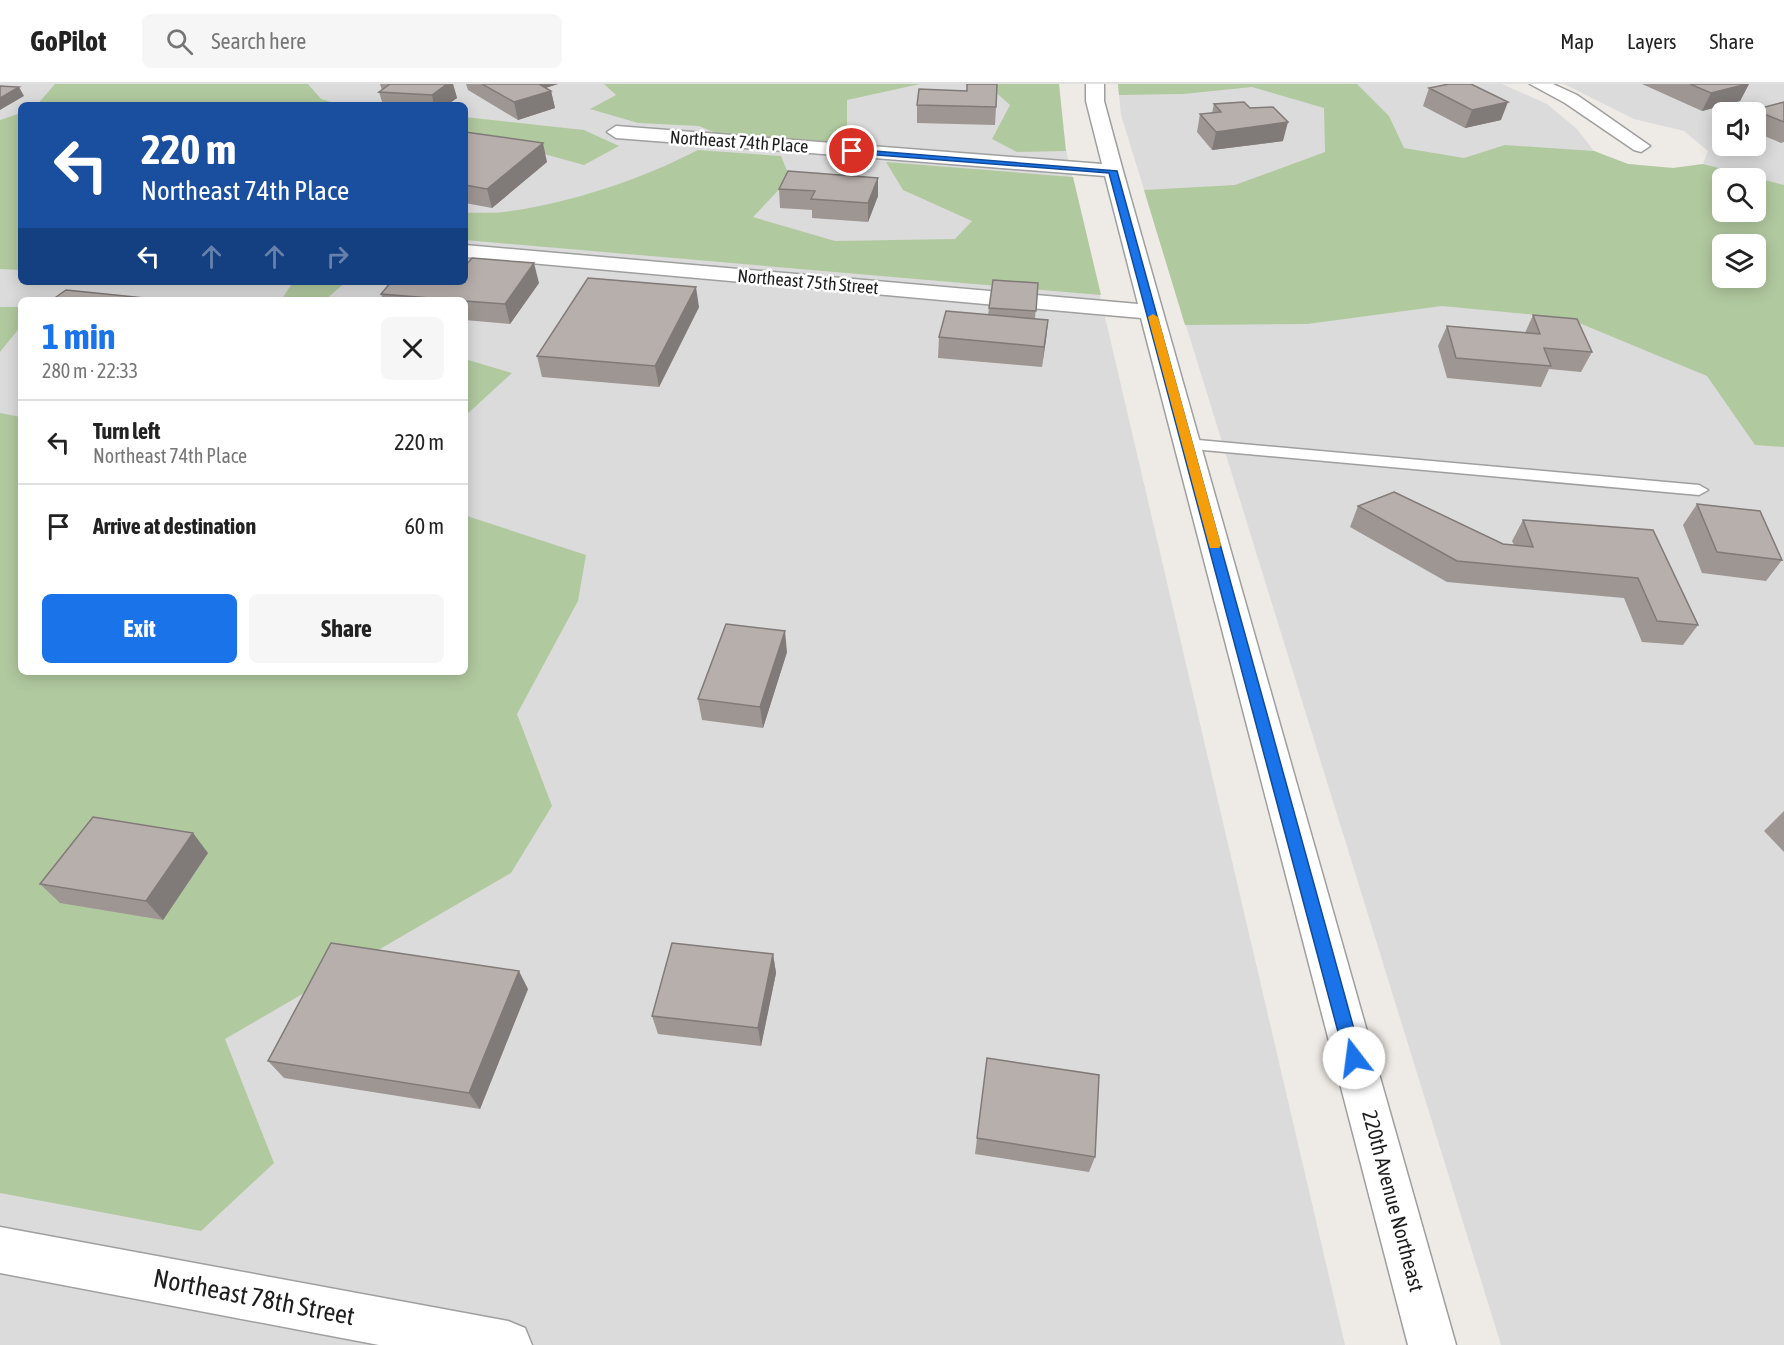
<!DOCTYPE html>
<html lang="en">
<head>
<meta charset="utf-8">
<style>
	:root { --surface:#fff; --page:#f6f6f6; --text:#222; --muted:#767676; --line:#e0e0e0; --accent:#1a73e8 }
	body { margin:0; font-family:"Asap Condensed",sans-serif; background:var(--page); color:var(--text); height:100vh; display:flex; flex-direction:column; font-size:22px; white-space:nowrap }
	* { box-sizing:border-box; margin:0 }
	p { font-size:20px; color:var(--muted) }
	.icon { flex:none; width:33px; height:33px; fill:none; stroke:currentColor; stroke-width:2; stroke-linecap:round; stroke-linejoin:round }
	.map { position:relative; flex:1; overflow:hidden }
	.side { position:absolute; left:18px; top:213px; width:450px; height:378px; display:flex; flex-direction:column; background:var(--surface); border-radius:9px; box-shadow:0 3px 15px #0003 }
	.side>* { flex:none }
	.guide { position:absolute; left:18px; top:18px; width:450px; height:183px; border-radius:9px; box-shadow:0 3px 15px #0003; background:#1a4fa0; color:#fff; overflow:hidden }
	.tools { position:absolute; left:1712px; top:18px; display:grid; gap:12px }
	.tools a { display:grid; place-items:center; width:54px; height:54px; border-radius:9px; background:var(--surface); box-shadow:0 3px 15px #0003; font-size:30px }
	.pin { position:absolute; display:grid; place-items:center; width:51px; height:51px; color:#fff; margin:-26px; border:3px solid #fff; border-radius:50%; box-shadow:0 2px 6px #0007 }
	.me { position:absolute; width:66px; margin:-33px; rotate:345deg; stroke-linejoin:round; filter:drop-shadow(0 0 4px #0008) }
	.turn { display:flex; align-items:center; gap:21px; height:126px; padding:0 24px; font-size:27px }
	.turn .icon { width:78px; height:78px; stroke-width:2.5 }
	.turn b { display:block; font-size:42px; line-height:51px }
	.lanes { display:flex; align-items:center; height:57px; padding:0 24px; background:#0003; justify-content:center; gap:30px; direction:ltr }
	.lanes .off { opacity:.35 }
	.round { display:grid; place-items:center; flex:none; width:63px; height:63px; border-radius:9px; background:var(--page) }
	.head { display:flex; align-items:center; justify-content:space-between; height:102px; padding:0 24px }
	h1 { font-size:36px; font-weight:700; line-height:45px; color:var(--accent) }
	.button { display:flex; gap:12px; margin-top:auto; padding:12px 24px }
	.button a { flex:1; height:69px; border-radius:9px; background:var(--accent); color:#fff; font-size:24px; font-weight:700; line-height:69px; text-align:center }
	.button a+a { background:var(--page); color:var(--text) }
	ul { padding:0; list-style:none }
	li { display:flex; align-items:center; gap:18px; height:84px; padding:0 24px; border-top:2px solid var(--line) }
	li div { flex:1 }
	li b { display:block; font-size:22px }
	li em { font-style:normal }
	header { display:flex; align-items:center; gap:36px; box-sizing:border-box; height:84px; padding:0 30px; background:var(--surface); border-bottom:2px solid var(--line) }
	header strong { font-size:28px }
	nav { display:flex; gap:33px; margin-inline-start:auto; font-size:21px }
	.search { width:420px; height:54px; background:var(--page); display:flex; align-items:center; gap:15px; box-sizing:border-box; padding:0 21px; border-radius:9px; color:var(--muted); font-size:22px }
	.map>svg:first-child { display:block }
	.residential { fill:#dcdbdb; fill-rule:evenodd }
	.forest { fill:#b1c99f; fill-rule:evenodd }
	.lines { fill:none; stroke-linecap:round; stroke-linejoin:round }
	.lane-casing { stroke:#9f9f9f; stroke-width:3 }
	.street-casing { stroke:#9f9f9f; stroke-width:3 }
	.lane { fill:#fff; fill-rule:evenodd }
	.street { fill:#fff; fill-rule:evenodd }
	.wall { fill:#9d9693 }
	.shaded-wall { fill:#807a78 }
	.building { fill:#b7afab; stroke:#807a78; stroke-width:1.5 }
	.route { fill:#1a73e8; stroke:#114b97; stroke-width:1.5 }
	.slow { fill:#f59e0b }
	.labels { text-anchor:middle; stroke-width:5; stroke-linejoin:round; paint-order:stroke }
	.far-street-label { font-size:18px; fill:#1e1e1e; stroke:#fff }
	.street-label { font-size:21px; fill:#1e1e1e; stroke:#fff }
	.near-street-label { font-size:26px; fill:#1e1e1e; stroke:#fff }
</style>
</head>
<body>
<header>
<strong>GoPilot</strong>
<div class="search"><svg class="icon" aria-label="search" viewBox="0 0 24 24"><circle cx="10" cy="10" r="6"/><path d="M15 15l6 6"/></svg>Search here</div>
<nav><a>Map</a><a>Layers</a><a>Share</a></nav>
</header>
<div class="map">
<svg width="1784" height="1261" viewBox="0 0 1784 1261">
	<rect width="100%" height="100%" fill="#eeeae5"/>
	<!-- residential -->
	<path class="residential" d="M 0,0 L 1059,0 L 1063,53 L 1345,1261 L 0,1261 ZM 21,21 L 465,21 L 465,198 L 21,198 ZM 21,216 L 465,216 L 465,588 L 21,588 Z
		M 1118,0 L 1502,0 L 1547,20 L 1577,45 L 1594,67 L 1628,80 L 1673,84 L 1703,80 L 1708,67 L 1684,47 L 1634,35 L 1564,0 L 1784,0 L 1784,1261 L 1501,1261 L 1121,31 ZM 1722,28 L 1755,28 L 1755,62 L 1722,62 ZM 1722,94 L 1755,94 L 1755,128 L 1722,128 ZM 1722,160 L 1755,160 L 1755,194 L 1722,194 Z"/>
	<!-- forest -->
	<path class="forest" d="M 55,0 L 308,0 L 321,15 L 341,21 L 37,21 Z
		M 604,0 L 920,0 L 847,16 L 847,41 L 839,61 L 723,52 L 699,42 L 638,39 L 590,25 L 616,11 Z
		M 971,0 L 1059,0 L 1066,67 L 1017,68 L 992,55 L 1010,21 L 992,5 Z
		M 1118,0 L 1357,0 L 1389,32 L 1404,64 L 1464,74 L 1505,61 L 1594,67 L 1628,80 L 1673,84 L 1703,80 L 1784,101 L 1784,363 L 1755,361 L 1707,292 L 1567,234 L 1442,222 L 1307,240 L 1185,241 L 1144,106 L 1235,101 L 1325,68 L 1324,24 L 1252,3 L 1183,10 L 1119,11 ZM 1722,94 L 1755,94 L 1755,128 L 1722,128 ZM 1722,160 L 1755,160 L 1755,194 L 1722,194 Z
		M 21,29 L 21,186 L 0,185 L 0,36 Z
		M 465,33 L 584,46 L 619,62 L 584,81 L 533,67 L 465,62 Z
		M 698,66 L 781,72 L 790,94 L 753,133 L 835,157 L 955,155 L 972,137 L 903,106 L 886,78 L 1073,93 L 1101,211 L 465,156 L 465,129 C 480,128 496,130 511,127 C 573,118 642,95 698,66 Z
		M 293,198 L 346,198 L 325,216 L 281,216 Z
		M 0,223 L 21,223 L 21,242 L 0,268 Z
		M 465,275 L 512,289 L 465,332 Z
		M 0,329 L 21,333 L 21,588 L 465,588 L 465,416 L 467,432 L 586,471 L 578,517 L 517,630 L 552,722 L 511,789 L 225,955 L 274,1079 L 201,1147 L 0,1109 Z"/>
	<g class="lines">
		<defs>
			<path id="lane" d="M 1187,355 L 1699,401 L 1708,406 L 1699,411 L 1181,364 L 1179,360 Z"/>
			<path id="street" d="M 1086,0 L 1104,0 L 1104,17 L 1123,87 L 1456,1261 L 1408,1261 L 1141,234 L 465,173 L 465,161 L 1138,220 L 1105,92 L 616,54 L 607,48 L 616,42 L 1102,80 L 1086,17 Z
				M 1530,0 L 1553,0 L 1577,11 L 1650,62 L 1641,68 L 1634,66 L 1565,19 Z
				M 0,1143 L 508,1237 L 525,1244 L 532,1261 L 379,1261 L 0,1189 Z"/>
		</defs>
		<!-- lane casing -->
		<use href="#lane" class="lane-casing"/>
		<!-- street casing -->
		<use href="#street" class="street-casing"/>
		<!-- lane -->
		<use href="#lane" class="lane"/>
		<!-- street -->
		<use href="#street" class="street"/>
	</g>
	<!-- wall -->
	<path class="wall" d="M 380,0 L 453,0 L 457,14 L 447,21 L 383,21 L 379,8 L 382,6 Z
		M 466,0 L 558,0 L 546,4 L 551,7 L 555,24 L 518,36 L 468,6 Z
		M 1642,0 L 1749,0 L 1740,17 L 1702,27 Z
		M 1429,4 L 1501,36 L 1465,44 L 1423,22 Z
		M 1784,18 L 1784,58 L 1781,59 L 1755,48 L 1755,28 L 1753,28 L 1754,26 Z
		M 1214,20 L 1283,57 L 1212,66 L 1197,48 L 1200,30 L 1212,29 Z
		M 917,21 L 996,23 L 995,41 L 917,39 Z
		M 465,48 L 547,78 L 492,124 L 465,119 Z
		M 779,105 L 878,112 L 868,138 L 812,134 L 812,126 L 780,124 Z
		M 539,199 L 510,240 L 465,236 L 465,216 L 383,216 L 381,210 Z
		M 1038,199 L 1035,235 L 1048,236 L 1042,283 L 938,274 L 939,253 L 988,231 L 989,224 Z
		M 699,223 L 659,303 L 542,293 L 537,272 Z
		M 1533,231 L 1592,268 L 1581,288 L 1549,285 L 1541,303 L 1447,294 L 1438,262 L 1447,242 L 1525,249 Z
		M 1697,420 L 1782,476 L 1766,497 L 1702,489 L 1683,441 Z
		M 1358,422 L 1503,460 L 1514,461 L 1512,457 L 1523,436 L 1653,446 L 1698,541 L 1683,561 L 1642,558 L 1624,514 L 1447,498 L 1350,443 Z
		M 787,568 L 763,644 L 702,636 L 698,615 Z
		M 1784,727 L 1784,768 L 1764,747 Z
		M 208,769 L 163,836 L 60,819 L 40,800 Z
		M 773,870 L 776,889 L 761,962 L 658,950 L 652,932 Z
		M 528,905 L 480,1025 L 284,994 L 268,977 Z
		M 985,991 L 1095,1073 L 1089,1088 L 975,1070 Z"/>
	<!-- shaded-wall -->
	<path class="shaded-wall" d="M 447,0 L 453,0 L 457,14 L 447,21 L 434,21 L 432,11 Z
		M 526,0 L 558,0 L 528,9 Z
		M 1749,0 L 1740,17 L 1702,27 L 1711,9 Z
		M 19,3 L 24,12 L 0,26 L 0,14 Z
		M 551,7 L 555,24 L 518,36 L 514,18 Z
		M 1508,18 L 1501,36 L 1465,44 L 1472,26 Z
		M 1288,38 L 1283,57 L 1212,66 L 1216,48 Z
		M 543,59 L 547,78 L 492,124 L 487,105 Z
		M 878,94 L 878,112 L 868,138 L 868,119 Z
		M 534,179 L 539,199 L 510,240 L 505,220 Z
		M 696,203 L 699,223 L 659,303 L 655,282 Z
		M 1048,236 L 1046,256 L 1042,283 L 1044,263 Z
		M 785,547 L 787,568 L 763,644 L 760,623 Z
		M 193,749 L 208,769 L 163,836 L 146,817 Z
		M 773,870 L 776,889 L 761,962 L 758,944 Z
		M 519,887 L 528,905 L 480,1025 L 469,1009 Z"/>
	<!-- building -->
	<path class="building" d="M 388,0 L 447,0 L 432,11 L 379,8 L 390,0 Z
		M 482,0 L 539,0 L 551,7 L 514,18 Z
		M 967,0 L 997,0 L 996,23 L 917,21 L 919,5 L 967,7 Z
		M 1449,0 L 1471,0 L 1508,18 L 1472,26 L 1429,4 Z
		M 1690,0 L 1747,0 L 1711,9 Z
		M 0,2 L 19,3 L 0,14 Z
		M 1244,18 L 1250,24 L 1273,23 L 1288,38 L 1216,48 L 1200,30 L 1221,28 L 1214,20 Z
		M 1784,18 L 1784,38 L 1754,26 Z
		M 465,48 L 543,59 L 487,105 L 465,101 Z
		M 788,87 L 878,94 L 868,119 L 811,115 L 815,107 L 779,105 Z
		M 472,174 L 534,179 L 505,220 L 465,217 L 465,216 L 454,216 L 381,210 L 391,198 L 465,198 L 465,182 Z
		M 588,194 L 696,203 L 655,282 L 537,272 Z
		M 993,196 L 1038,199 L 1036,227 L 989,224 Z
		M 66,206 L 164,216 L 52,216 Z
		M 946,227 L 1048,236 L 1044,263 L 939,253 Z
		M 1533,231 L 1577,235 L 1592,268 L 1544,264 L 1551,282 L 1456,274 L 1447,242 L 1540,250 Z
		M 1394,408 L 1503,460 L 1533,463 L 1523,436 L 1653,446 L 1698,541 L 1657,537 L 1638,494 L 1457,477 L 1358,422 Z
		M 1697,420 L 1760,427 L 1782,476 L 1717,468 Z
		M 726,540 L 785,547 L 760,623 L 698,615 Z
		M 93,733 L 193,749 L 146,817 L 40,800 Z
		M 331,859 L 519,887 L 469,1009 L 268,977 Z
		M 672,859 L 773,870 L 758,944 L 652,932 Z
		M 987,974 L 1099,991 L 1095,1073 L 977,1054 Z"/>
	<!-- route -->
	<path class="route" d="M 850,65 L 1117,87 L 1362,974 L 1360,980 L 1354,983 L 1348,980 L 1345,974 L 1109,89 L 852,69 Z"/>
	<!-- slow -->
	<path class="slow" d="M 1153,230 L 1158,233 L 1221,461 L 1219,464 L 1210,464 L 1209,461 L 1148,233 Z"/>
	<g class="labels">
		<!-- far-street labels -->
		<g class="far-street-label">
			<text transform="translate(739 58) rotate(4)" y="6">Northeast 74th Place</text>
			<text transform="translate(808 198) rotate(5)" y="6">Northeast 75th Street</text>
		</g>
		<!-- street labels -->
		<g class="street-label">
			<text transform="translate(1393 1117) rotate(75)" y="7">220th Avenue Northeast</text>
		</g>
		<!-- near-street labels -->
		<g class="near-street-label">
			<text transform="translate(254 1213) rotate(11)" y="9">Northeast 78th Street</text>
		</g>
	</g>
</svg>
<div class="tools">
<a><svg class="icon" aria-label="sound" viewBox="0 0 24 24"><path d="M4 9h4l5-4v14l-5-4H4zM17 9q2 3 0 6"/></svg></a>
<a><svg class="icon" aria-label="search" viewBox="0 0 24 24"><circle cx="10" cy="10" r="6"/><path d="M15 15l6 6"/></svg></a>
<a><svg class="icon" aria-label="layers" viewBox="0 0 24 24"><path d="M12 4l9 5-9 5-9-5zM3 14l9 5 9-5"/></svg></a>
</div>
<div class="pin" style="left:852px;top:67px;background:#d93025"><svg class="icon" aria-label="arrive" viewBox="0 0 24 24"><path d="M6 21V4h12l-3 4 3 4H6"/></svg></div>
<svg class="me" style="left:1354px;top:974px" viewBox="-20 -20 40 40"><circle r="19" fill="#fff"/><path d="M0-13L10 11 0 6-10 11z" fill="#1a73e8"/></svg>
<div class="guide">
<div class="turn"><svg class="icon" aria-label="left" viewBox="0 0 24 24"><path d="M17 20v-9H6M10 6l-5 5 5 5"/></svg><div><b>220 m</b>Northeast 74th Place</div></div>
<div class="lanes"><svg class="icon" aria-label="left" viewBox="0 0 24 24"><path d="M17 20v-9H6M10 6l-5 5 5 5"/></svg><svg class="icon off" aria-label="ahead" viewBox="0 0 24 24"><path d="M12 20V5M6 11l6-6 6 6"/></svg><svg class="icon off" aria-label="ahead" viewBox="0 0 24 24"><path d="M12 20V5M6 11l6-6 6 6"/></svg><svg class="icon off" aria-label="right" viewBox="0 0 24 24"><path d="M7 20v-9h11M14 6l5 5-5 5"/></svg></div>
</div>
<section class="side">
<div class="head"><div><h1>1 min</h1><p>280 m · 22:33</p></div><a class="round"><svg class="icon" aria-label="close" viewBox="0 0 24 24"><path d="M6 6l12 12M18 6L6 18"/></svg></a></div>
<ul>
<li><svg class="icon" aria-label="left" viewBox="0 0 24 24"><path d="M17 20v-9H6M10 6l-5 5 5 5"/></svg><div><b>Turn left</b><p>Northeast 74th Place</p></div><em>220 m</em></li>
<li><svg class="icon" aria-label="arrive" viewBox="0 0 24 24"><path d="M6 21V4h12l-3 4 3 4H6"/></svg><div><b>Arrive at destination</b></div><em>60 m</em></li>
</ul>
<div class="button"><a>Exit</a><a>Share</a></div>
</section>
</div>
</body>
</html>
